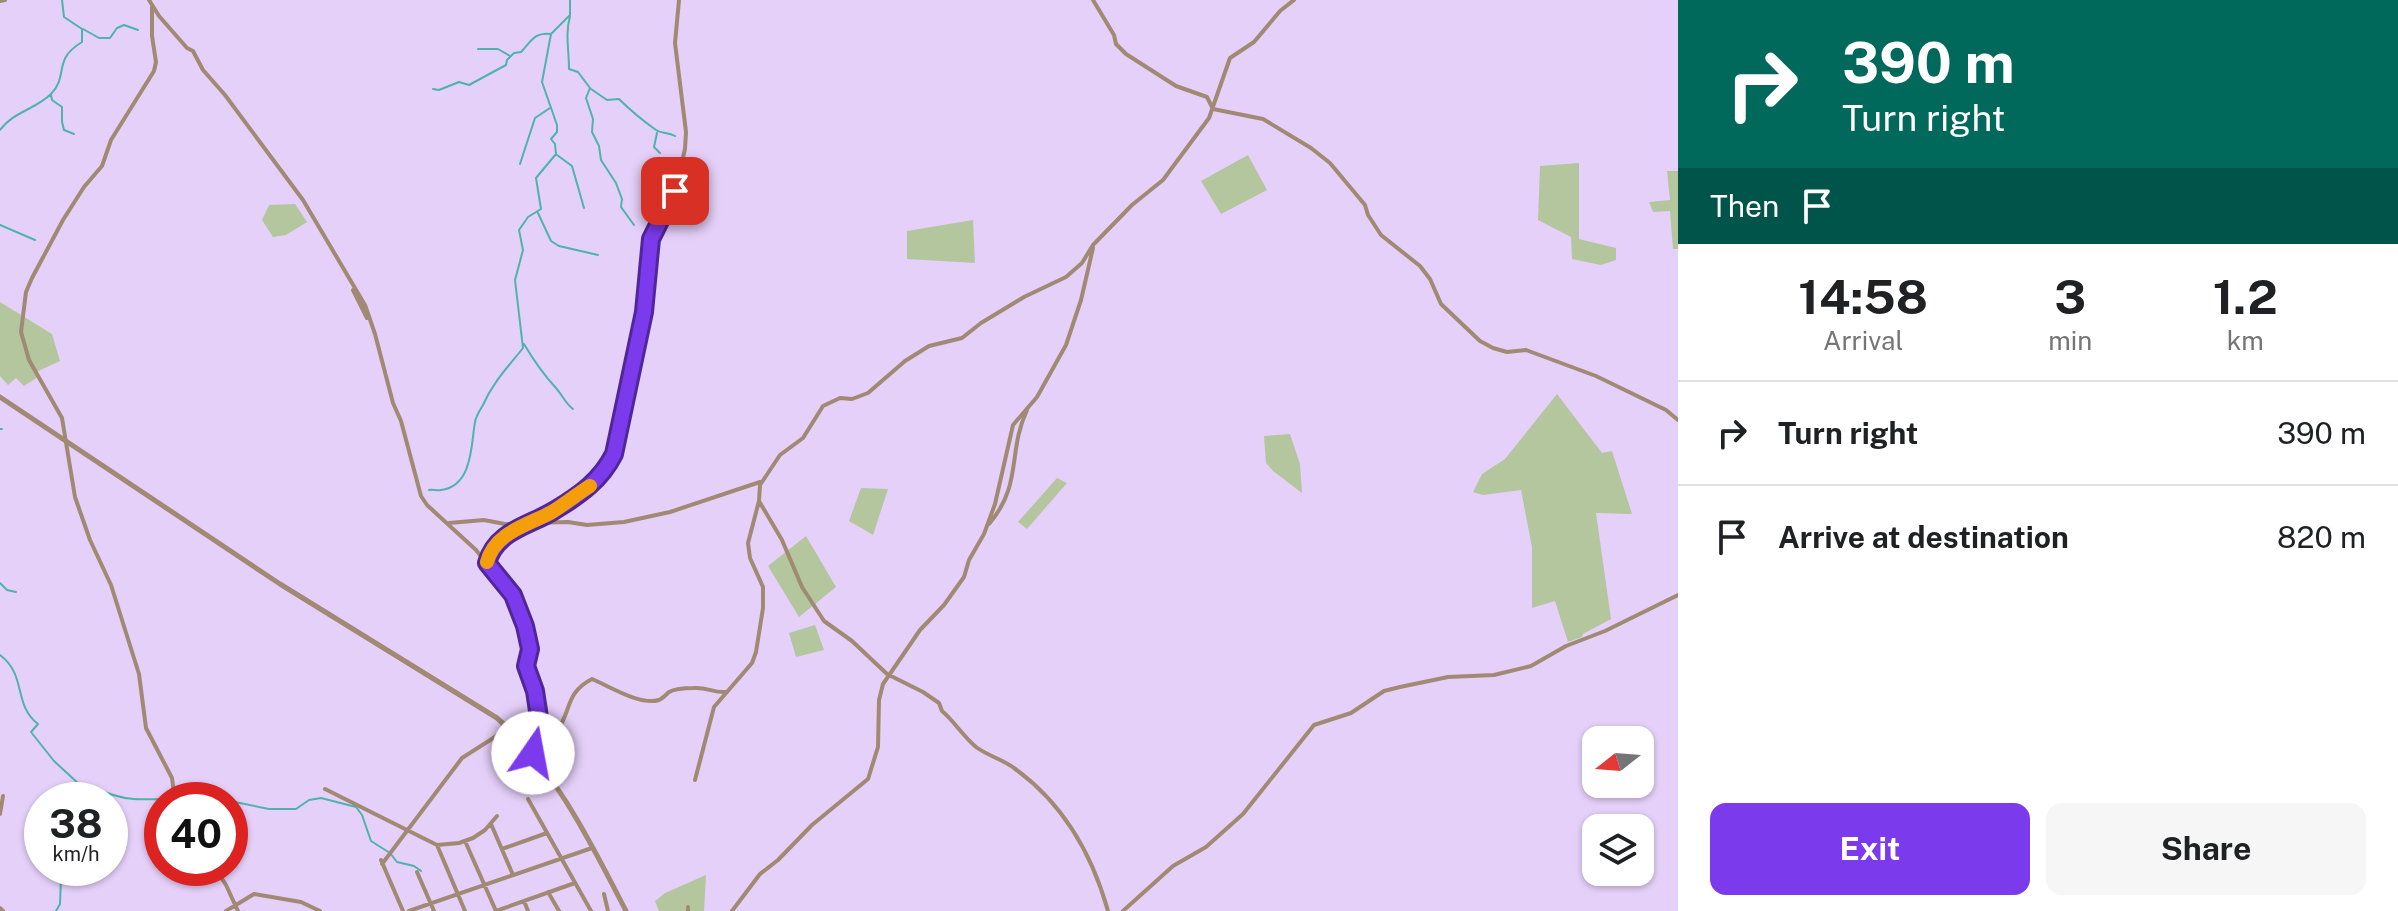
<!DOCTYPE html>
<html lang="en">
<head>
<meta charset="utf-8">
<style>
	:root { --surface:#fff; --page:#f6f6f6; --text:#202124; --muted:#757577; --line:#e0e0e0; --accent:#7c3aed }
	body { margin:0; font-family:"Public Sans",sans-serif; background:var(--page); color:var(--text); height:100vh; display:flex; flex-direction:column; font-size:30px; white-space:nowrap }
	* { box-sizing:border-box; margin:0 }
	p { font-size:26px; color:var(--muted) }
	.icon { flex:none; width:44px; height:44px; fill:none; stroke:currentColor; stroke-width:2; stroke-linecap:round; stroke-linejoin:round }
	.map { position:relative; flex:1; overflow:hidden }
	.sheet { display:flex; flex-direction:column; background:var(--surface); width:720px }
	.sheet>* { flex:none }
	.guide { background:#00695c; color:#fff; overflow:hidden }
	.needle { width:52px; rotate:253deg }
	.tools { position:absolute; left:1582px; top:726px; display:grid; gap:16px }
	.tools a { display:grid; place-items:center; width:72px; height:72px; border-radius:16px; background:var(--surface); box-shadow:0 2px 6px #0004; font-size:40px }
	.speed { position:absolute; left:24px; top:782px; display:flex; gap:16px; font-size:40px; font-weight:700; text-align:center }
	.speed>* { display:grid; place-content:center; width:104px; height:104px; border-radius:50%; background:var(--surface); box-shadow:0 2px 6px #0004; line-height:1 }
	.speed small { font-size:20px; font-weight:400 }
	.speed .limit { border:12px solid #d22; background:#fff; color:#111 }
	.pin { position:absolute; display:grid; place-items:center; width:68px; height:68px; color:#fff; margin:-34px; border-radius:16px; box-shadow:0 4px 12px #0006 }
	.me { position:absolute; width:88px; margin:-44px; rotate:12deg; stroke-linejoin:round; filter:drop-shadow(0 0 6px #0008) }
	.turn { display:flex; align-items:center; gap:28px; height:168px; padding:0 32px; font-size:36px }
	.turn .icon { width:104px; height:104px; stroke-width:2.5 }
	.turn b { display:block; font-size:56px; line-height:68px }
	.then { display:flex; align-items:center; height:76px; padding:0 32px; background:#0003; gap:16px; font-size:30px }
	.eta { display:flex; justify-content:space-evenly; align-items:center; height:136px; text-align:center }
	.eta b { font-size:48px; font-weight:700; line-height:56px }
	.cta { display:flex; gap:16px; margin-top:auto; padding:16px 32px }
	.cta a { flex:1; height:92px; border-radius:16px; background:var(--accent); color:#fff; font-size:32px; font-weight:700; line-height:92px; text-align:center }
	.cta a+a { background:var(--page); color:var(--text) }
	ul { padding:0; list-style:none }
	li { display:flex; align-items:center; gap:24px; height:104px; padding:0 32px; border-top:2px solid var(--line) }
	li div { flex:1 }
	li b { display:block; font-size:30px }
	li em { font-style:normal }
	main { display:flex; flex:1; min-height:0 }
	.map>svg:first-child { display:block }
	.green { fill:#b4c69e }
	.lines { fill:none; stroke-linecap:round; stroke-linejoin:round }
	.stream { stroke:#4fb3ab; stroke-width:2 }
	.minor { stroke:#a08a73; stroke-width:4 }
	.tertiary { stroke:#a08a73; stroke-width:5 }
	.route-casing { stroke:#51269a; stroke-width:20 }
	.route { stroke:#7c3aed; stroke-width:14 }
	.slow { stroke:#f59e0b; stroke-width:14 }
</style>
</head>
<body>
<main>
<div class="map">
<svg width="1678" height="911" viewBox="0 0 1678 911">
	<rect width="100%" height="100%" fill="#e5d0f9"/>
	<!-- green -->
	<path class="green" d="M 1248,155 L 1267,190 L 1221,214 L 1201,181 Z
		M 1579,163 L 1579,239 L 1616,248 L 1616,260 L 1601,265 L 1572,259 L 1571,237 L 1538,220 L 1540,166 Z
		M 1667,171 L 1678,171 L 1678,249 L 1673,249 L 1670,211 L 1653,212 L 1649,202 L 1670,200 Z
		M 295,204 L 307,222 L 286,235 L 273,237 L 262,220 L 269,205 Z
		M 973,220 L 975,263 L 907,259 L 907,231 Z
		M 0,302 L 52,334 L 60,361 L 36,372 L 38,377 L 24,386 L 16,378 L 8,385 L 0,376 Z
		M 1557,394 L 1602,453 L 1612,451 L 1632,514 L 1596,513 L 1611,619 L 1583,634 L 1582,637 L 1568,642 L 1555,601 L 1532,608 L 1532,547 L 1521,490 L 1483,495 L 1473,492 L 1482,474 L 1505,459 Z
		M 1290,434 L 1300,464 L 1302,493 L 1273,471 L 1266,463 L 1264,436 Z
		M 1057,478 L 1067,483 L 1027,529 L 1018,522 Z
		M 861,488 L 888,489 L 873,535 L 849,521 Z
		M 806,536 L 836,587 L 799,617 L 768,566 Z
		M 815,625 L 824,650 L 796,657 L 789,633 Z
		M 706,875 L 704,911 L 659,911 L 655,901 L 665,893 Z"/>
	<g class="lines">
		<!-- stream -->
		<path class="stream" d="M 570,16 C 565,35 569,49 569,69 L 578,72 L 590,88 L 586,98 L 593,119 L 592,132 L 599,146 L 601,160 L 616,183 L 622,199 L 621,207 L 634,225
			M 83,29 L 99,38 L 110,38 L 117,28 L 124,25 L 138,30
			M 478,49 L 498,49 L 510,56
			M 433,89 L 439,90 L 459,82 L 469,85 L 506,65 L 507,60 L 514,53 L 521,52 C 532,40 535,32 551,34
			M 591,89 L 607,100 L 619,99 C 631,111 642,120 656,130 C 662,134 668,132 675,136
			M 51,95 L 52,100 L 62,107 L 62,122 L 64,130 L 74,134
			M 0,130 C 13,112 36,109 51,94 C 69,76 52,60 82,42 L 82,29 L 64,17 L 62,0
			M 657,133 L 654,147 L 660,153
			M 557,155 L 572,166 L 584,208
			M 520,164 L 535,118 L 550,108
			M 538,213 L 551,241 L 559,246 L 598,255
			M 0,225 L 35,240
			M 524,344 C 534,361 543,374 556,388 C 563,396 565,403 573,409
			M 0,429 L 2,429
			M 429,490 C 433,489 437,491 441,490 C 473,486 471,444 475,422 C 476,416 480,410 483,405 C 493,382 508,367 523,348 L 515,280 L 523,250 L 519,230 L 528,217 L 541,209 L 536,178 L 556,154 L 555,144 L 551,139 L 557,132 L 557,125 L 542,82 L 551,34 L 570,15 L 570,0
			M 0,583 L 7,590 L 16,592
			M 0,655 C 27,675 13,705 38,724 L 31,732 L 54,761 L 80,785 L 78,800
			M 82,800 L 96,788 C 141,812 179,789 227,800
			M 230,801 L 269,809 L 296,809 L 309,800 L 321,798 L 356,807 L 362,815 L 371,841 L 390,853 L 397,862 L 414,866 L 421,871
			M 56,911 L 60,904 L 61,878 L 68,872 L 65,868"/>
		<!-- minor -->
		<path class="minor" d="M 149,0 L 159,16 L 187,48 L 193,51 L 203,70 L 225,95 L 303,200 L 365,305 L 375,334 L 393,403 L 401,421 L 421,496 L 427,505 L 476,550 L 518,604 L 530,649 L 526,666 L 543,732 L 546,770
			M 1093,0 L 1114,35 L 1116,44 L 1126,54 L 1176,86 L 1207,97 L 1213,109 L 1263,119 L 1311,148 L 1330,163 L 1365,205 L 1368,215 L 1381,235 L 1420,266 L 1430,279 L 1441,304 L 1480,341 L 1493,348 L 1507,352 L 1526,350 L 1596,376 L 1666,410 L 1678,420
			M 0,1 L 5,0
			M 152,7 L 152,36 L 156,62 L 154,71 L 111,140 L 102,166 L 84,187 L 63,220 L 32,278 L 26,292 L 21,332 L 29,360 L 62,418 L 75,497 L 90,540 L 111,585 L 139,674 L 146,728 L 172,778 L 175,800
			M 353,290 L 367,318
			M 759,501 L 782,540 L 802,587 L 824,621 L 852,641 L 887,674 L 923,692 L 939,703 L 942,711 C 954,721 963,736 976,747 C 988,756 1002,759 1014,768 C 1063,803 1092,854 1108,911
			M 449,523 L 484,520 L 505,524 L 523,523
			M 532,523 L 568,522 L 587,525 L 624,522 L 670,512 L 760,482
			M 989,524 C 1023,484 1007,453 1027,410
			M 487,562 C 496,530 531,525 556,510 C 580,494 601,480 614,454 L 644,312 L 651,239 L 675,191 L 685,149 L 686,132 L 675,43 L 679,0
			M 533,754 C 541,746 551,740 557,731 C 572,710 565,693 592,679 C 609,686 640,706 659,700 C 661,699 667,694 669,692 C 676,688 686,688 694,688 C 707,687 714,693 725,692
			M 695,780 L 714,707 L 752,663 L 756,652 L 763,608 L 763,587 L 750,558 L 748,543 L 759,501 L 760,485 L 780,455 L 803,438 L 823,406 L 840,398 L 852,399 L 868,393 L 905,361 L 929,346 L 962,338 L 981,323 L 1024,297 L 1066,277 L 1082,263 L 1093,245 L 1132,205 L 1163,180 L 1209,118 L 1230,58 L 1254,42 L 1280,11 L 1294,0
			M 325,789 L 437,845 L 459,843 L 473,838 L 485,830 L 497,816
			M 528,799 L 591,911
			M 0,814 L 3,796
			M 491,824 L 513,875
			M 465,841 L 496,911
			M 437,845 L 465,911
			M 502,849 L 547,833
			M 381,860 L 403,911
			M 382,864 L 462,758 L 509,728
			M 215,868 L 226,885 L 238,911
			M 417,872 L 434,911
			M 548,892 L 559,911
			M 604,894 L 608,911
			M 524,901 L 528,911
			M 0,908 L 3,911
			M 226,911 L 254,894 L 301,902 L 320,911
			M 409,911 L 592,848
			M 496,911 L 575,883
			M 688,911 L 688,907
			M 732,911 L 760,874 L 778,860 L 812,825 L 868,779 L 878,747 L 879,700 L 883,684 L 920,630 L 944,605 L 964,577 L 969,560 L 984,534 L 995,504 L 1013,425 L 1037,397 L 1066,345 L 1081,300 L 1093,248
			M 1123,911 L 1173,866 L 1206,847 L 1243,814 L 1314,725 L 1351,713 L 1384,691 L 1400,687 L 1448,677 L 1494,675 L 1531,666 L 1566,646 L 1605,631 L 1678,595"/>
		<!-- tertiary -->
		<path class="tertiary" d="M 0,397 L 280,584 L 497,718 C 555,769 591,843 626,911"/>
	</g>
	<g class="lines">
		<defs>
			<path id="route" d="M 533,753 L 543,744 L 535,691 L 526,666 L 530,649 L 525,626 L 513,595 L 487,563 C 496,530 530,526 555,510 C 580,495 601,480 614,454 L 644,312 L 651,239 L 675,191"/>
		</defs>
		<!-- route casing -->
		<use href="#route" class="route-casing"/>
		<!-- route -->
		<use href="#route" class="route"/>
		<!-- slow -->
		<path class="slow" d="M 487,562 C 495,532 528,525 552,512 C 565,504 577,494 590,486"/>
	</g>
</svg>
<div class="tools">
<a><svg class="needle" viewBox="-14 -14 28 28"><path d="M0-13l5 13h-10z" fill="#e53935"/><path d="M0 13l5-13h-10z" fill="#757577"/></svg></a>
<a><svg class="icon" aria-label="layers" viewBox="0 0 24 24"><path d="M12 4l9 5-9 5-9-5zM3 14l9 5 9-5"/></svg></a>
</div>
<div class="speed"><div>38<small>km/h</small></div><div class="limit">40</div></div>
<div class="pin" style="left:675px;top:191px;background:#d93025"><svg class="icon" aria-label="arrive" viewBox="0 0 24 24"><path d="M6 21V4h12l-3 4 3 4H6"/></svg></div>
<svg class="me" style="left:533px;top:753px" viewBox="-20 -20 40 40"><circle r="19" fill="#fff"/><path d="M0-13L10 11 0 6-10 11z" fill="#7c3aed"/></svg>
</div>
<section class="sheet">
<div class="guide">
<div class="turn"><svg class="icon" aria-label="right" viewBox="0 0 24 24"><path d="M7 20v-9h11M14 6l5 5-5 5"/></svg><div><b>390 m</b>Turn right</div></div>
<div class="then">Then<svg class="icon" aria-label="arrive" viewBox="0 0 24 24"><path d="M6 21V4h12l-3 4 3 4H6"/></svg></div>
</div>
<div class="eta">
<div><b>14:58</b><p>Arrival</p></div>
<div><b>3</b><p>min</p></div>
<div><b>1.2</b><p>km</p></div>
</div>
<ul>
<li><svg class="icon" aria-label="right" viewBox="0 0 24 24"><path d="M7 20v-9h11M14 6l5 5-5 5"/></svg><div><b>Turn right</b></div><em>390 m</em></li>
<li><svg class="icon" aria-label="arrive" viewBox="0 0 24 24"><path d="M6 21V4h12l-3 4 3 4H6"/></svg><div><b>Arrive at destination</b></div><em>820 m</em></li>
</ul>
<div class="cta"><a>Exit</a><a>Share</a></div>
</section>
</main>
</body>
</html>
